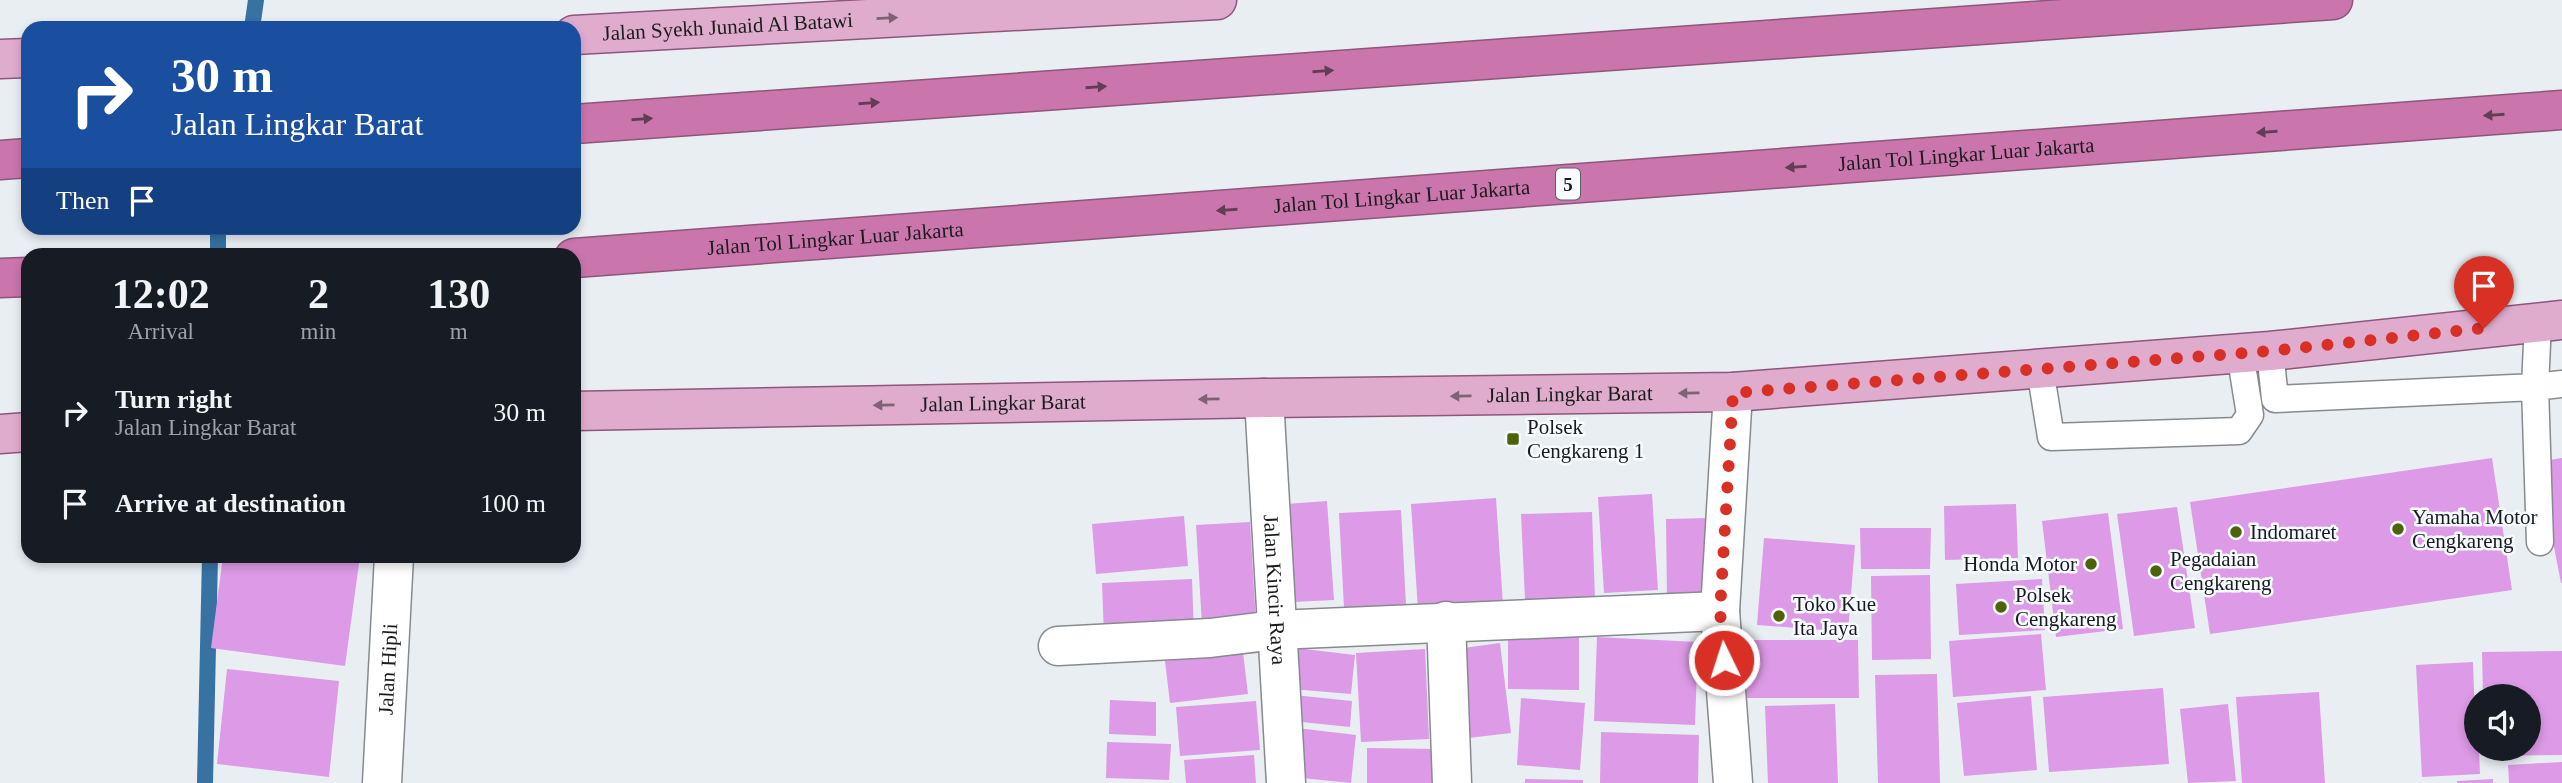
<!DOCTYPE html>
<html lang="en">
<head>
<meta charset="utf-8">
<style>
	:root { --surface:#171b24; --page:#20242c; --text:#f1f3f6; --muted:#9ea1a6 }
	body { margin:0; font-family:"Times New Roman",serif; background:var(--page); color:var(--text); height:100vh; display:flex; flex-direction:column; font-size:26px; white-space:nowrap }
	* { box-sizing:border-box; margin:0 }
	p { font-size:23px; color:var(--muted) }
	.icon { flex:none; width:38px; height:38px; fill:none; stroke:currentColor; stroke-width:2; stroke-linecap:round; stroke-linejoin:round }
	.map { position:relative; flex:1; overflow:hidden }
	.details { position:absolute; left:21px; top:248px; width:560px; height:315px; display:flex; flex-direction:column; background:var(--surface); border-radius:21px; box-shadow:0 4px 10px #0003 }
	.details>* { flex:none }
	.hud { position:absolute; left:21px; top:21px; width:560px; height:214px; border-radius:21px; box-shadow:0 4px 10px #0003; background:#1a4fa0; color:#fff; overflow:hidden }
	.fabs { position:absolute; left:2464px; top:684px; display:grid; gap:14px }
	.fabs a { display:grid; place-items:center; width:77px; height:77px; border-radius:50%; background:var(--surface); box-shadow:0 4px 10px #0003; font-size:35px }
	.pin { position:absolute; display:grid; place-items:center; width:60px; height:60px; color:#fff; margin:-72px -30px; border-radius:50% 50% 50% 0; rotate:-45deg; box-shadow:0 0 7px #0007 }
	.pin .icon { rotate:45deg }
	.me { position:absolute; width:77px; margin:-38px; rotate:356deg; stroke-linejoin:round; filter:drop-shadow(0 0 5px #0008) }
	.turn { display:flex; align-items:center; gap:24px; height:147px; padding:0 35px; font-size:32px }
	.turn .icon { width:91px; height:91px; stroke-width:2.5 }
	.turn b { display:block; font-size:49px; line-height:60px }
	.then { display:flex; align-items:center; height:66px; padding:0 35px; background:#0003; gap:14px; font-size:26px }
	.eta { display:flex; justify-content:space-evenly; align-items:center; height:119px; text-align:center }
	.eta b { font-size:42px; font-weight:600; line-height:49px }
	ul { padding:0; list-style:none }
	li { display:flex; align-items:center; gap:21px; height:91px; padding:0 35px }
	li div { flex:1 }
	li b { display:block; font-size:26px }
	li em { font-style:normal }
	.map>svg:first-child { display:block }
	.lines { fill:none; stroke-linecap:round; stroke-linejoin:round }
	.stream { stroke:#3772a2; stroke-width:16 }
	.building { fill:#dd9ae6 }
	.service-casing { stroke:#878b8f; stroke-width:29 }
	.minor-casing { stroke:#878b8f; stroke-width:41 }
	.primary-casing { stroke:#8d567a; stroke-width:41 }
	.motorway-casing { stroke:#8d567a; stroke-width:41 }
	.service { stroke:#fff; stroke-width:26 }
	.minor { stroke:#fff; stroke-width:38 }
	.primary { stroke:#e0acce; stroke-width:38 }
	.motorway { stroke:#cb75ad; stroke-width:38 }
	.oneway { fill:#7c6475 }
	.oneway2 { fill:#603f56 }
	.route { stroke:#d93025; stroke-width:12; stroke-dasharray:0 21.6 }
	.poi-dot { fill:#4e620a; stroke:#f7fbff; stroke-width:2.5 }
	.labels { text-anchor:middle; stroke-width:5; stroke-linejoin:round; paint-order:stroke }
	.shield { fill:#f7fbff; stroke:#5c5e60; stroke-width:2 }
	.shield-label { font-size:19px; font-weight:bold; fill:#191b1c }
	.street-label { font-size:21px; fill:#191b1c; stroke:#f7fbff }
	.poi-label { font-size:21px; fill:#191b1c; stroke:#f7fbff; text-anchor:start }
</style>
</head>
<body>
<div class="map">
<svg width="2562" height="783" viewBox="0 0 2562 783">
	<rect width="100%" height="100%" fill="#e9eef3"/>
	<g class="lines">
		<!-- stream -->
		<path class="stream" d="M 252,28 L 256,0
			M 218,256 L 218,228
			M 205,783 L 210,556"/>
	</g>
	<!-- building -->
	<path class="building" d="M 2492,458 L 2512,590 L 2210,634 L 2190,502 Z
		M 2562,458 L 2562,583 L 2561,583 L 2547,511 L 2542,461 Z
		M 1652,494 L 1658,590 L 1604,593 L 1598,497 Z
		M 1496,498 L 1503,605 L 1418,610 L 1411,504 Z
		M 1327,501 L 1334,600 L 1293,602 L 1286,504 Z
		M 2016,504 L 2018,558 L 1945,560 L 1944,506 Z
		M 2177,507 L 2195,628 L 2134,636 L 2117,514 Z
		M 1401,510 L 1406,605 L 1344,608 L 1339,513 Z
		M 1592,512 L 1595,599 L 1525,600 L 1521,514 Z
		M 2108,513 L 2123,629 L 2056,637 L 2042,521 Z
		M 1184,516 L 1188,566 L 1096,574 L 1092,524 Z
		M 1708,518 L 1708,598 L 1667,597 L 1666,519 Z
		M 1250,522 L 1256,622 L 1202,625 L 1196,525 Z
		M 1860,528 L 1931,528 L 1930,569 L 1861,569 Z
		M 1764,538 L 1855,545 L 1848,632 L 1757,625 Z
		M 223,556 L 360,556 L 345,666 L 211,648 Z
		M 1930,575 L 1931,659 L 1872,660 L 1871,576 Z
		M 1192,579 L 1194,633 L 1104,636 L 1102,583 Z
		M 2042,579 L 2045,630 L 1959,635 L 1956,584 Z
		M 1508,631 L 1579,632 L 1579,690 L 1508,689 Z
		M 2041,634 L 2046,690 L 1953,697 L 1949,641 Z
		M 1597,637 L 1698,642 L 1695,725 L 1594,721 Z
		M 1739,640 L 1858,640 L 1859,698 L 1740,698 Z
		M 1500,643 L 1511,733 L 1460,739 L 1449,650 Z
		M 1296,648 L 1355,655 L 1351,694 L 1291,689 Z
		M 1425,649 L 1429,739 L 1361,742 L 1356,653 Z
		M 2562,651 L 2562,755 L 2484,756 L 2484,749 L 2529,749 L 2529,696 L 2483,696 L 2482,652 Z
		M 1243,652 L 1248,694 L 1170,703 L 1165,661 Z
		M 2473,662 L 2476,749 L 2479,749 L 2480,774 L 2422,777 L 2416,665 Z
		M 227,669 L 339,681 L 329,777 L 217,764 Z
		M 1937,674 L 1940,783 L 1878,783 L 1875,675 Z
		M 2163,688 L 2169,764 L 2049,772 L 2043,697 Z
		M 2319,692 L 2325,783 L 2242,783 L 2236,697 Z
		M 1294,695 L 1352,701 L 1350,727 L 1292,721 Z
		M 2031,696 L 2037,770 L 1964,776 L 1957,703 Z
		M 1521,698 L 1585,703 L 1580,770 L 1517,765 Z
		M 1110,700 L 1156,702 L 1156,736 L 1109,734 Z
		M 1256,701 L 1260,750 L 1180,756 L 1176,707 Z
		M 1835,704 L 1838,783 L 1768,783 L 1765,706 Z
		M 2228,704 L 2236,781 L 2188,783 L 2180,709 Z
		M 1297,728 L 1356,735 L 1351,783 L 1292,777 Z
		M 1601,732 L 1699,735 L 1698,783 L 1600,783 Z
		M 1107,742 L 1171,744 L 1169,780 L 1106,778 Z
		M 1367,748 L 1439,749 L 1439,783 L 1367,783 Z
		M 1254,755 L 1256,783 L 1186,783 L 1184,760 Z
		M 2562,762 L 2562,783 L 2509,783 L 2508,765 Z
		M 1525,779 L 1583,780 L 1583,783 L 1525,783 Z
		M 2493,779 L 2493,783 L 2457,783 L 2457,781 Z"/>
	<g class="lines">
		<defs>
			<path id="service" d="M 2270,351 L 2275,399 L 2535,387 L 2538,322
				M 2040,369 L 2051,437 L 2239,431 L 2250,415 L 2240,353
				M 2540,542 L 2535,387 L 2562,384"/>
			<g id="minor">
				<path id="s1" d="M 1264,398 L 1286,783"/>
				<path d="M 1446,621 L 1452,783"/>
				<path d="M 1058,646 L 1210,638 L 1276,630 L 1720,611"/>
				<path id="s2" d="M 382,783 L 394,556"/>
				<path d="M 1733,783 L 1720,611 L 1733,392"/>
			</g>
			<g id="primary">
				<path id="s3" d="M 574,35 L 1217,0"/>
				<path d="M 0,59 L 28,58"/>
				<path id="s4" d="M 574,411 L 1264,398 L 1733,392 L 2270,351 L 2562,320"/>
				<path d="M 0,434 L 28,432"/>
			</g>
			<g id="motorway">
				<path d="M 574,124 L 2333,0"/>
				<path d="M 0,160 L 28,158"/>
				<path id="s5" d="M 574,258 L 2562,110"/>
				<path d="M 0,278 L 28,277"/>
			</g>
		</defs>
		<!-- service casing -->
		<use href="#service" class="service-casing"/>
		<!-- minor casing -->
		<use href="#minor" class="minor-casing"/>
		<!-- primary casing -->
		<use href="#primary" class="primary-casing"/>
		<!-- motorway casing -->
		<use href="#motorway" class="motorway-casing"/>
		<!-- service -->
		<use href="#service" class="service"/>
		<!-- minor -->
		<use href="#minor" class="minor"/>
		<!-- primary -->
		<use href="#primary" class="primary"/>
		<!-- motorway -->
		<use href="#motorway" class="motorway"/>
	</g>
	<!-- one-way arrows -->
	<defs><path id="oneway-solid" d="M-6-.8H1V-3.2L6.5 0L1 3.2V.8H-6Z" transform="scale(1.75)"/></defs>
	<g class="oneway">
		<use href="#oneway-solid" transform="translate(887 18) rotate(-3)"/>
		<use href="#oneway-solid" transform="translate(1689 393) rotate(179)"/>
		<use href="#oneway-solid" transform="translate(1461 396) rotate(179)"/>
		<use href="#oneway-solid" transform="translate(1209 399) rotate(179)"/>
		<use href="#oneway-solid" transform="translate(884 405) rotate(179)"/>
	</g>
	<g class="oneway2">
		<use href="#oneway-solid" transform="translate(1323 71) rotate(-4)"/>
		<use href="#oneway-solid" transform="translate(1096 87) rotate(-4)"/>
		<use href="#oneway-solid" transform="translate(869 103) rotate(-4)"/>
		<use href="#oneway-solid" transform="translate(2494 115) rotate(176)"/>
		<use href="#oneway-solid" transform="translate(642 119) rotate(-4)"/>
		<use href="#oneway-solid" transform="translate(2267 132) rotate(176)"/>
		<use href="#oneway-solid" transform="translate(1796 167) rotate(176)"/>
		<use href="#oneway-solid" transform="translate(1227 210) rotate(176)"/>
	</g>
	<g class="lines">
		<!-- route -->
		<path class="route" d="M 1724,660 L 1720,611 L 1733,393 L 2270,351 L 2484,328"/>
	</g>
	<!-- markers -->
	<g class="poi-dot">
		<rect x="1506" y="432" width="14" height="14" rx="3.5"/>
		<circle cx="2398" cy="529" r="7"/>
		<circle cx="2236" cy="532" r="7"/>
		<circle cx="2091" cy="564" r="7"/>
		<circle cx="2156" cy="571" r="7"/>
		<circle cx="2001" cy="607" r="7"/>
		<circle cx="1779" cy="616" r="7"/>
	</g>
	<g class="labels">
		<!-- shield labels -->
		<rect class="shield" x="1556" y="168.5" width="24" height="31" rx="5"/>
		<g class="shield-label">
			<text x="1568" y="191">5</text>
		</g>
		<!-- street labels -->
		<g class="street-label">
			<text dy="7" stroke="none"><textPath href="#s3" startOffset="154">Jalan Syekh Junaid Al Batawi</textPath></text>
			<text dy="7" stroke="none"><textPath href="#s5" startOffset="1396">Jalan Tol Lingkar Luar Jakarta</textPath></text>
			<text dy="7" stroke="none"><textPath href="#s5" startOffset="830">Jalan Tol Lingkar Luar Jakarta</textPath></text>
			<text dy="7" stroke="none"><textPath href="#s5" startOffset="262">Jalan Tol Lingkar Luar Jakarta</textPath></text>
			<text dy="7" stroke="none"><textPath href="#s4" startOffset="996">Jalan Lingkar Barat</textPath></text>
			<text dy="7" stroke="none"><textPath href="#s4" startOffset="429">Jalan Lingkar Barat</textPath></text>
			<text dy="7" stroke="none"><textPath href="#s1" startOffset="192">Jalan Kincir Raya</textPath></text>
			<text dy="7" stroke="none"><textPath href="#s2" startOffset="114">Jalan Hipli</textPath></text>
		</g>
		<!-- poi labels -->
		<g class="poi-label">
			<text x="1527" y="434">Polsek<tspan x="1527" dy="24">Cengkareng 1</tspan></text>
			<text x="2412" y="524">Yamaha Motor<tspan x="2412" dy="24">Cengkareng</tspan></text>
			<text x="2250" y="539">Indomaret</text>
			<text x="2170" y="566">Pegadaian<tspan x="2170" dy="24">Cengkareng</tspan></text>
			<text x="2077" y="571" text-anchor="end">Honda Motor</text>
			<text x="2015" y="602">Polsek<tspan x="2015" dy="24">Cengkareng</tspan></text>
			<text x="1793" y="611">Toko Kue<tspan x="1793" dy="24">Ita Jaya</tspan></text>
		</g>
	</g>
</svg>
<div class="fabs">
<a><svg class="icon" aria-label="sound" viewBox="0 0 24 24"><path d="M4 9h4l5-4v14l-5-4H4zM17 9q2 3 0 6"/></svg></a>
</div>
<div class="pin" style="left:2484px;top:328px;background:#d93025"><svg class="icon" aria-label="arrive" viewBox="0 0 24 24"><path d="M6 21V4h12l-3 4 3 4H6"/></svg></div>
<svg class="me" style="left:1724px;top:660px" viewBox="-20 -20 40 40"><circle r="17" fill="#d93025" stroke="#fff" stroke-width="3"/><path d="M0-11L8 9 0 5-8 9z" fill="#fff"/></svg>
<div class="hud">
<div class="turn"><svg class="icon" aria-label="right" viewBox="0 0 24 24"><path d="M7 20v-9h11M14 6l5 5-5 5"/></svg><div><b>30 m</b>Jalan Lingkar Barat</div></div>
<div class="then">Then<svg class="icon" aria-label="arrive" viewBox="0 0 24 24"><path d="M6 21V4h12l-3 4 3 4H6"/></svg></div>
</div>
<section class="details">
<div class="eta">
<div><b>12:02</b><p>Arrival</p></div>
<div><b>2</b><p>min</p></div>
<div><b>130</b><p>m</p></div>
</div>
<ul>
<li><svg class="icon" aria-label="right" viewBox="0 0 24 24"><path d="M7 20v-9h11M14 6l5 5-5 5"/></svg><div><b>Turn right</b><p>Jalan Lingkar Barat</p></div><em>30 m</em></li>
<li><svg class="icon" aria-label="arrive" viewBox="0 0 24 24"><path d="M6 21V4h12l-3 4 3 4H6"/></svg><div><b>Arrive at destination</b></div><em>100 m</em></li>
</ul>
</section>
</div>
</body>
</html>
